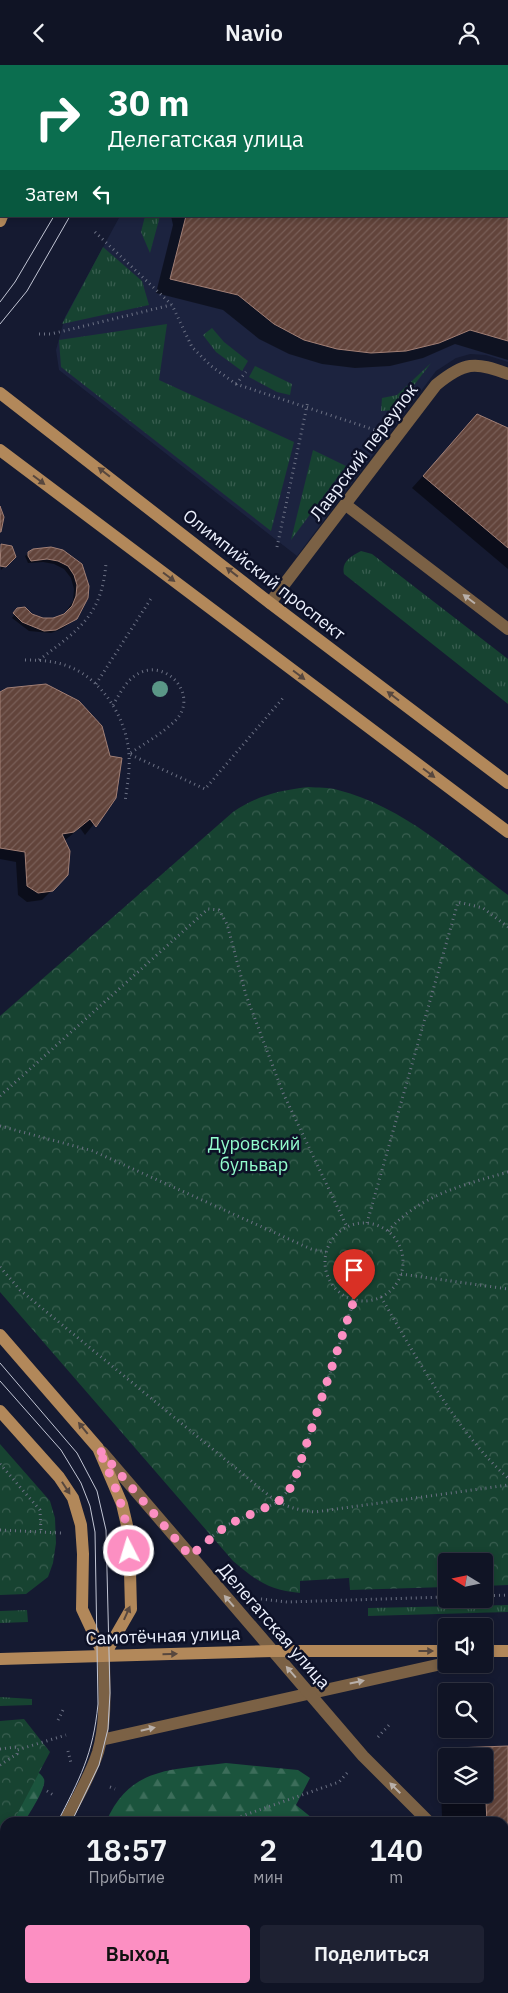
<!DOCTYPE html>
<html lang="ru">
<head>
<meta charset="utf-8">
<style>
	:root { --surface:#101425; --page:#1e2132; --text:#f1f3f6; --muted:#9c9ea7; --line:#303342; --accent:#fc8fc2 }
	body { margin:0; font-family:"IBM Plex Sans",sans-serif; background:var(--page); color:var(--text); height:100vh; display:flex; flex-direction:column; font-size:19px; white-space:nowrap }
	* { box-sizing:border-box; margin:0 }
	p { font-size:16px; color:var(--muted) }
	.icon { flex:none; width:28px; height:28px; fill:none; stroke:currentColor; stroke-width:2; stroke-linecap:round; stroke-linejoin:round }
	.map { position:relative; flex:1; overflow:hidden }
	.drawer { position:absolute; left:0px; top:1752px; width:509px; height:176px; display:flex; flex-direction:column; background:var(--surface); border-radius:15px 15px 0 0; box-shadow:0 2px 8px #0003,0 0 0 1px var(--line) }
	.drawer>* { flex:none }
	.hud { position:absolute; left:0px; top:0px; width:509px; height:152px; box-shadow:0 2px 8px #0003,0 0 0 1px var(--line); background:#0b6e4f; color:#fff; overflow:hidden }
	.needle { width:32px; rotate:280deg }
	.buttons { position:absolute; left:438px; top:1488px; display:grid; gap:10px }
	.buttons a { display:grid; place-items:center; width:55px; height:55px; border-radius:5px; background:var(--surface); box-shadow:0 2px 8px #0003,0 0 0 1px var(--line); font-size:25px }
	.pin { position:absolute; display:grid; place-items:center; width:42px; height:42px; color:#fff; margin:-51px -21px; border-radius:50% 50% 50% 0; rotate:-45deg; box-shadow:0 0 5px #0007 }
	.pin .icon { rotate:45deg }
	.me { position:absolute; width:55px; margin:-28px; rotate:355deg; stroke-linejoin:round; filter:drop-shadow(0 0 4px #0008) }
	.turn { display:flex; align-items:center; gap:18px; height:105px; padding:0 25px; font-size:22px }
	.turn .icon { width:65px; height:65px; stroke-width:2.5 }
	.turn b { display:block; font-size:35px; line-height:42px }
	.then { display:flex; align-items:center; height:48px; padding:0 25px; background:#0003; gap:10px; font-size:19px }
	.eta { display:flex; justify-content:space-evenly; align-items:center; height:85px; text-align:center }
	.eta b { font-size:30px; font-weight:600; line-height:35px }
	.cta { display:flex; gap:10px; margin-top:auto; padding:10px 25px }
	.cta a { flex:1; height:58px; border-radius:5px; background:var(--accent); color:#111; font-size:20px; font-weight:600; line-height:58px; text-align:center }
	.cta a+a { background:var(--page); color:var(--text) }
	header { display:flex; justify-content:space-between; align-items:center; height:65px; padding:0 25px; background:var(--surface); font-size:22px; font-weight:600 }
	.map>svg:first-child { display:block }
	.built { fill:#1c233f }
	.grass { fill:url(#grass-tufts) }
	.forest { fill:url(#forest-firs) }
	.park { fill:url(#park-crowns) }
	.shadow { fill:#0007 }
	.building { fill:url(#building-hatch); stroke:#a17f75 }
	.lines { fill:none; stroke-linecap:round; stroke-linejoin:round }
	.path { stroke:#6c7184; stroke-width:3; stroke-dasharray:1 4; stroke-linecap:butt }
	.service { stroke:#7b6145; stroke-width:12 }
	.minor { stroke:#7b6145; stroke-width:12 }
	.tertiary { stroke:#7b6145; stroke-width:12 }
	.secondary { stroke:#b2885a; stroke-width:12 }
	.tram { stroke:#c2c6d5; stroke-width:1 }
	.tree { fill:#5a9787 }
	.oneway { fill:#57473e }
	.oneway2 { fill:#b9b0aa }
	.route { stroke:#fc8fc2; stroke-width:9; stroke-dasharray:0 16.2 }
	.labels { text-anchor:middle; stroke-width:5; stroke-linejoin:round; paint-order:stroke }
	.street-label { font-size:18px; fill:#ecf0fd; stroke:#0d1127 }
	.park-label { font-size:18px; fill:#93fdcd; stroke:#0d1127 }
</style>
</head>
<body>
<header><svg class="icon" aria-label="back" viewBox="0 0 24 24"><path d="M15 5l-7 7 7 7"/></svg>Navio<svg class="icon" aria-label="person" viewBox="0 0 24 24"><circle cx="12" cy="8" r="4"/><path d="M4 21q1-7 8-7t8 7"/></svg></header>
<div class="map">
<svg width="508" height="1928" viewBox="0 0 508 1928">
	<defs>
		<pattern id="grass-tufts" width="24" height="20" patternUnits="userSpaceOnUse" patternTransform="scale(1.25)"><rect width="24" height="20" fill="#174331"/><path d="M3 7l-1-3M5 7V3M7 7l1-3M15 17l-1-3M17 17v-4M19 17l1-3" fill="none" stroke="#395e50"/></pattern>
		<pattern id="forest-firs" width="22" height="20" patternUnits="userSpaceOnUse" patternTransform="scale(1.25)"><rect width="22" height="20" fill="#1b543d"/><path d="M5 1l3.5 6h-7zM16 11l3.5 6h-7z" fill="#3c6d5a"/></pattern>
		<pattern id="park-crowns" width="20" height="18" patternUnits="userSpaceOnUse" patternTransform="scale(1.25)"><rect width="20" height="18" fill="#174331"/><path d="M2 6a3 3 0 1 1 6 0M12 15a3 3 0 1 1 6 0" fill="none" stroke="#395e50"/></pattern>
		<pattern id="building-hatch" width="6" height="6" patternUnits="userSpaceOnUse" patternTransform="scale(1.25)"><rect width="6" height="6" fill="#62443b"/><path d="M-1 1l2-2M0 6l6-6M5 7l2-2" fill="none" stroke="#795f58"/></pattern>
	</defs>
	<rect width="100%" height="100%" fill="#151a31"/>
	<!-- built -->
	<path class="built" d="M 201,0 L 491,0 L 493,1 L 200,1 Z
		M 508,10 L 508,297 L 486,290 L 470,289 L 456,293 L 436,306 L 297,491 L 59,305 L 56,285 L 65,252 L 120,151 L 508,151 Z"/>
	<!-- grass -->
	<path class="grass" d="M 145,151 L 160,151 L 150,188 L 141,167 Z
		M 103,182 L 142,216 L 149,240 L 62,259 Z
		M 167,259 L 159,315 L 294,377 L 271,466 L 61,302 L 59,275 Z
		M 212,263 L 224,277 L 248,296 L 242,306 L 216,287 L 203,270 Z
		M 431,298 L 395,345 L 381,346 L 382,333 L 397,330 Z
		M 255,301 L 292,319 L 290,330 L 277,327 L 249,312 Z
		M 313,385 L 346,401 L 291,475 Z
		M 361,486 L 372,489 L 508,594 L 508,639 L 344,509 C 341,497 351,491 361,486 Z
		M 508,1540 L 508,1547 L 368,1551 L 368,1543 Z
		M 27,1545 L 28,1557 L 0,1558 L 0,1546 Z
		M 0,1632 L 32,1634 L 32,1640 L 0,1641 Z"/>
	<!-- forest -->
	<path class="forest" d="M 226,1698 L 298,1705 L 310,1713 L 296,1740 L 317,1757 L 106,1757 C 130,1701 173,1705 226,1698 Z
		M 24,1700 C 30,1703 41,1707 44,1714 C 47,1722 29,1749 24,1757 L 5,1758 L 5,1793 L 0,1805 L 0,1703 Z
		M 123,1924 L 364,1924 L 347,1927 L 271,1924 L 263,1928 L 129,1928 Z"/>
	<!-- park -->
	<path class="park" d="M 308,722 C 318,723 329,722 338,725 C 404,742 455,790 508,830 L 508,1520 L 484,1521 L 484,1496 L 446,1496 L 446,1522 L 350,1525 L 349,1513 L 300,1516 L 300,1528 C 268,1525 257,1516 233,1496 L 0,1227 L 0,951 L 233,747 C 259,730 277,726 308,722 Z
		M 0,1379 L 50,1436 L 55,1453 L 56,1478 L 53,1498 L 48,1512 L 26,1529 L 0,1530 Z
		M 24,1654 L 50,1687 L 13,1757 L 5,1758 L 5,1772 L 0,1782 L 0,1656 Z"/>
	<!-- shadow -->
	<path class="shadow" d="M 198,0 L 420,0 L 197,1 Z
		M 508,106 L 508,295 L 455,279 L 423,293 L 390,301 L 355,303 L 322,299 L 289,289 L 259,274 L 223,245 L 156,228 L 173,160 L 171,151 L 508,151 Z
		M 466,363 L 508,364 L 508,504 L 412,423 Z
		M 2,481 L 14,492 L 1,505 L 0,483 Z
		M 29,488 L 81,500 L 76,553 L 62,564 L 51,568 L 29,566 L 12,553 L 17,546 L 43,554 L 54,554 L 64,550 L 73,536 L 74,524 L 71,513 L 64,504 L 54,499 L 43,497 L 28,498 L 25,491 Z
		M 0,628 L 115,733 L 85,770 L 80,763 L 64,776 L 52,825 L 42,835 L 27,837 L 18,830 L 16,797 L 0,794 Z
		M 508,1682 L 508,1784 L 504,1784 L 504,1758 L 472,1758 L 471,1751 L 442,1752 L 440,1699 L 446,1692 L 446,1729 L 484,1729 L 484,1691 L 447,1691 L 455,1684 Z"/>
	<!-- building -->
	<path class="building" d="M 203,0 L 421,0 L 202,1 Z
		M 508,104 L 508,276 L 470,265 L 439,278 L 406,286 L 371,288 L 337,284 L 304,275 L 274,259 L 238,230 L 170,214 L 186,151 L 508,151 Z
		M 477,349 L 508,363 L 508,483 L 423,411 Z
		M 0,441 L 4,452 L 1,467 L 0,467 Z
		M 1,479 L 12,481 L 16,492 L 6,502 L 0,501 Z
		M 51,482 L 63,485 L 82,499 L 89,521 L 88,533 L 77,554 L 56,565 L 44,566 L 22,557 L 13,548 L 17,543 L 25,542 L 32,549 L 43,553 L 53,553 L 64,549 L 72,541 L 76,531 L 77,520 L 74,510 L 68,501 L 58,496 L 47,494 L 31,496 L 28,491 L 28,487 L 33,484 Z
		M 46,619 L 79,636 L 102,661 L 110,691 L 122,693 L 116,733 L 96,762 L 90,754 L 74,767 L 62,769 L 70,786 L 68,810 L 53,826 L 38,828 L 27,821 L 25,787 L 0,783 L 0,627 L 7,623 Z
		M 508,1681 L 508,1771 L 504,1771 L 504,1758 L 487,1758 L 486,1737 L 456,1738 L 456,1729 L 484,1729 L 484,1691 L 454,1691 L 454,1683 Z"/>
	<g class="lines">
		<!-- path -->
		<path class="path" d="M 95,167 L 172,240 L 192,282 L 211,301 L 236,319 L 375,365
			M 39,269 L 51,269 L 171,240
			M 236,319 L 246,307
			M 277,482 L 308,336
			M 25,595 C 41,595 56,596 70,602 C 103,615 128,656 129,691 C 130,706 127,722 125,737
			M 39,595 C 78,565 102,551 106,498
			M 96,619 L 152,532
			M 113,640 C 119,630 126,616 136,610 C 164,591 200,629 176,655 C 163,668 144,679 129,689 L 205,724 L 283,633
			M 0,1031 L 208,844 L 219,845 L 227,859 L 246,930 L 283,1028 L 347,1162
			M 0,1061 L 93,1086 L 311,1184 L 326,1187
			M 367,1158 L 458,837 L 483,843 L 508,862
			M325 1197a39 39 0 1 1 78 0a39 39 0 1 1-78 0Z
			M 388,1166 C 420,1130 463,1120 508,1107
			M 0,1202 L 20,1225 L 267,1429 C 282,1441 296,1445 315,1447 L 508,1420
			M 401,1209 L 508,1224
			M 381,1232 C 415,1290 458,1369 508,1413
			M 0,1399 L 40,1445 L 41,1467
			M 0,1465 L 61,1468
			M 205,1477 L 227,1460 L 278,1437 L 293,1420 L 354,1235
			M 484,1531 L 508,1530
			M 261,1534 L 287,1537 L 446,1532
			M 58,1655 L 63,1645
			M 378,1672 L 389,1660
			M 0,1684 L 16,1682 L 17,1685
			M 68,1686 L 71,1698
			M 0,1700 L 17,1689 L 17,1685 L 66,1670
			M 110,1722 L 115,1724
			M 47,1726 L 55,1731
			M 222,1758 L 339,1717 L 348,1707
			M 0,1828 L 3,1830
			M 214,1924 L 221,1928
			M 231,1924 L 231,1928"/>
		<!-- service -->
		<path class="service" d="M 504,1820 L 508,1818
			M 269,1928 L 272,1924"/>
		<!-- minor -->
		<path class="minor" d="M 346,440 L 508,564
			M 270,538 L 436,320 C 464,297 475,296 508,309
			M 101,1675 L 446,1598
			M 504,1896 L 508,1888
			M 488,1928 L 490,1924"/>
		<!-- tertiary -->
		<path class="tertiary" d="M 102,1387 L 363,1691 L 430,1758
			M 64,1758 C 76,1735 90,1712 98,1687 C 107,1656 104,1623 104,1591
			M 504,1831 L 508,1835
			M 0,1883 L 5,1873"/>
		<!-- secondary -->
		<path class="secondary" d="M 83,1 L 84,0
			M 0,156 L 2,151
			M 0,328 L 270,538 L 508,718
			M 0,385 L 508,767
			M 0,1270 L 98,1383 L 122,1439 L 129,1469 L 131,1544 L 104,1591
			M 0,1346 L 59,1412 L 73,1433 L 81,1460 L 83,1489 L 82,1544 L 104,1591
			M 484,1586 L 508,1586
			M 0,1594 L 273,1586 L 446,1586"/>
		<!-- tram -->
		<path class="tram" d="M 141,1 L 142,0
			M 157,1 L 157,0
			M 0,237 L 15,217 L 54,151
			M 0,259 L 27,226 L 70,151
			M 0,1298 L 77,1388 L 97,1426 L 106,1465 L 110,1628 L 108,1664 L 99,1700 L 71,1758
			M 0,1316 L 61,1385 L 81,1418 L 90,1441 L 95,1467 L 98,1639 C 93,1690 80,1713 57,1758
			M 0,1870 L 5,1860
			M 0,1895 L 5,1885"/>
	</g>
	<!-- trees -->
	<circle class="tree" cx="160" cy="624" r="8"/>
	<!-- one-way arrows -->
	<defs><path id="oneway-solid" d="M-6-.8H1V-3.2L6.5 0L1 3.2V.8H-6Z" transform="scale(1.25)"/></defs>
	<g class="oneway">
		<use href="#oneway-solid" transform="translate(104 407) rotate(-142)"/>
		<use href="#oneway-solid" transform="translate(39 415) rotate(37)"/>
		<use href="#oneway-solid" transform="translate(232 507) rotate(-142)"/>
		<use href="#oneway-solid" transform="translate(169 512) rotate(37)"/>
		<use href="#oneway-solid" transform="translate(299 610) rotate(37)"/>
		<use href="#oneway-solid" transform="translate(393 631) rotate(-143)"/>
		<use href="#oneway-solid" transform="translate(429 708) rotate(37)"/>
		<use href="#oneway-solid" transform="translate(83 1363) rotate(-129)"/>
		<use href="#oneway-solid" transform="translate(66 1423) rotate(57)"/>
		<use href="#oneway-solid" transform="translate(127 1548) rotate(-66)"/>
		<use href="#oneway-solid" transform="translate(426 1586)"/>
		<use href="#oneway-solid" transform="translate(170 1589) rotate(-2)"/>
	</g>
	<g class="oneway2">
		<use href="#oneway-solid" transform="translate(469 534) rotate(-143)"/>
		<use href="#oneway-solid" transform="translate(229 1536) rotate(-131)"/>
		<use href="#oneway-solid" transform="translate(291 1607) rotate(-131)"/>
		<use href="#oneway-solid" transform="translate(357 1617) rotate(-12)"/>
		<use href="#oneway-solid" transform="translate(148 1664) rotate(-13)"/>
		<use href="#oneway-solid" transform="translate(395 1723) rotate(-135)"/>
	</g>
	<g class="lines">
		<!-- route -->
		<path class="route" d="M 129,1486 C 128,1449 114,1417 98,1383 L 190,1491 L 227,1460 L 278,1437 L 293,1420 L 354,1235"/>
	</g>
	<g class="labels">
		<!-- street labels -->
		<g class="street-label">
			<text transform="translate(364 387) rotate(-53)" y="6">Лаврский переулок</text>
			<text transform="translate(264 510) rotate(38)" y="6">Олимпийский проспект</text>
			<text transform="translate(274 1561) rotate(49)" y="6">Делегатская улица</text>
			<text transform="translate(163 1571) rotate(-2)" y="6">Самотёчная улица</text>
		</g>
		<!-- park labels -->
		<g class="park-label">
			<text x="254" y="1085">Дуровский<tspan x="254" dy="21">бульвар</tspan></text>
		</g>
	</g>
</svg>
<div class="buttons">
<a><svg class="needle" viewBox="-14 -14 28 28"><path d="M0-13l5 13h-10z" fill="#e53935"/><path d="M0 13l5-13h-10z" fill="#9c9ea7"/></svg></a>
<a><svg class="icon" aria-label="sound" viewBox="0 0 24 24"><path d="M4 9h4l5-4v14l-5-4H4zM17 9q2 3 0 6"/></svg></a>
<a><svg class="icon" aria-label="search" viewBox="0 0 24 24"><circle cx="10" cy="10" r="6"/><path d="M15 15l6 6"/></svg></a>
<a><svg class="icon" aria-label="layers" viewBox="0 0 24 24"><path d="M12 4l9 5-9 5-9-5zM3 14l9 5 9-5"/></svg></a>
</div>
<div class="pin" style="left:354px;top:1235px;background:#d93025"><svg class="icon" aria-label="arrive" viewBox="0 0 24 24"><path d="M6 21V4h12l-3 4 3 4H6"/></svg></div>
<svg class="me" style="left:129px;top:1486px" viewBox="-20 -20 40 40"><circle r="17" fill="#fc8fc2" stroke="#fff" stroke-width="3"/><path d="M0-11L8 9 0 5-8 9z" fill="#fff"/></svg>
<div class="hud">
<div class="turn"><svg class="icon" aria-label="right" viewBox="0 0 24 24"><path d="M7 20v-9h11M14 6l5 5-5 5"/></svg><div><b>30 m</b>Делегатская улица</div></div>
<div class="then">Затем<svg class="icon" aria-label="left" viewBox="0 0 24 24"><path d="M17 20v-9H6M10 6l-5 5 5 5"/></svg></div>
</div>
<section class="drawer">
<div class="eta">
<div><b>18:57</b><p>Прибытие</p></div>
<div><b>2</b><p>мин</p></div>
<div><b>140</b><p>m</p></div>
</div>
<div class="cta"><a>Выход</a><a>Поделиться</a></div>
</section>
</div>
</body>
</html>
